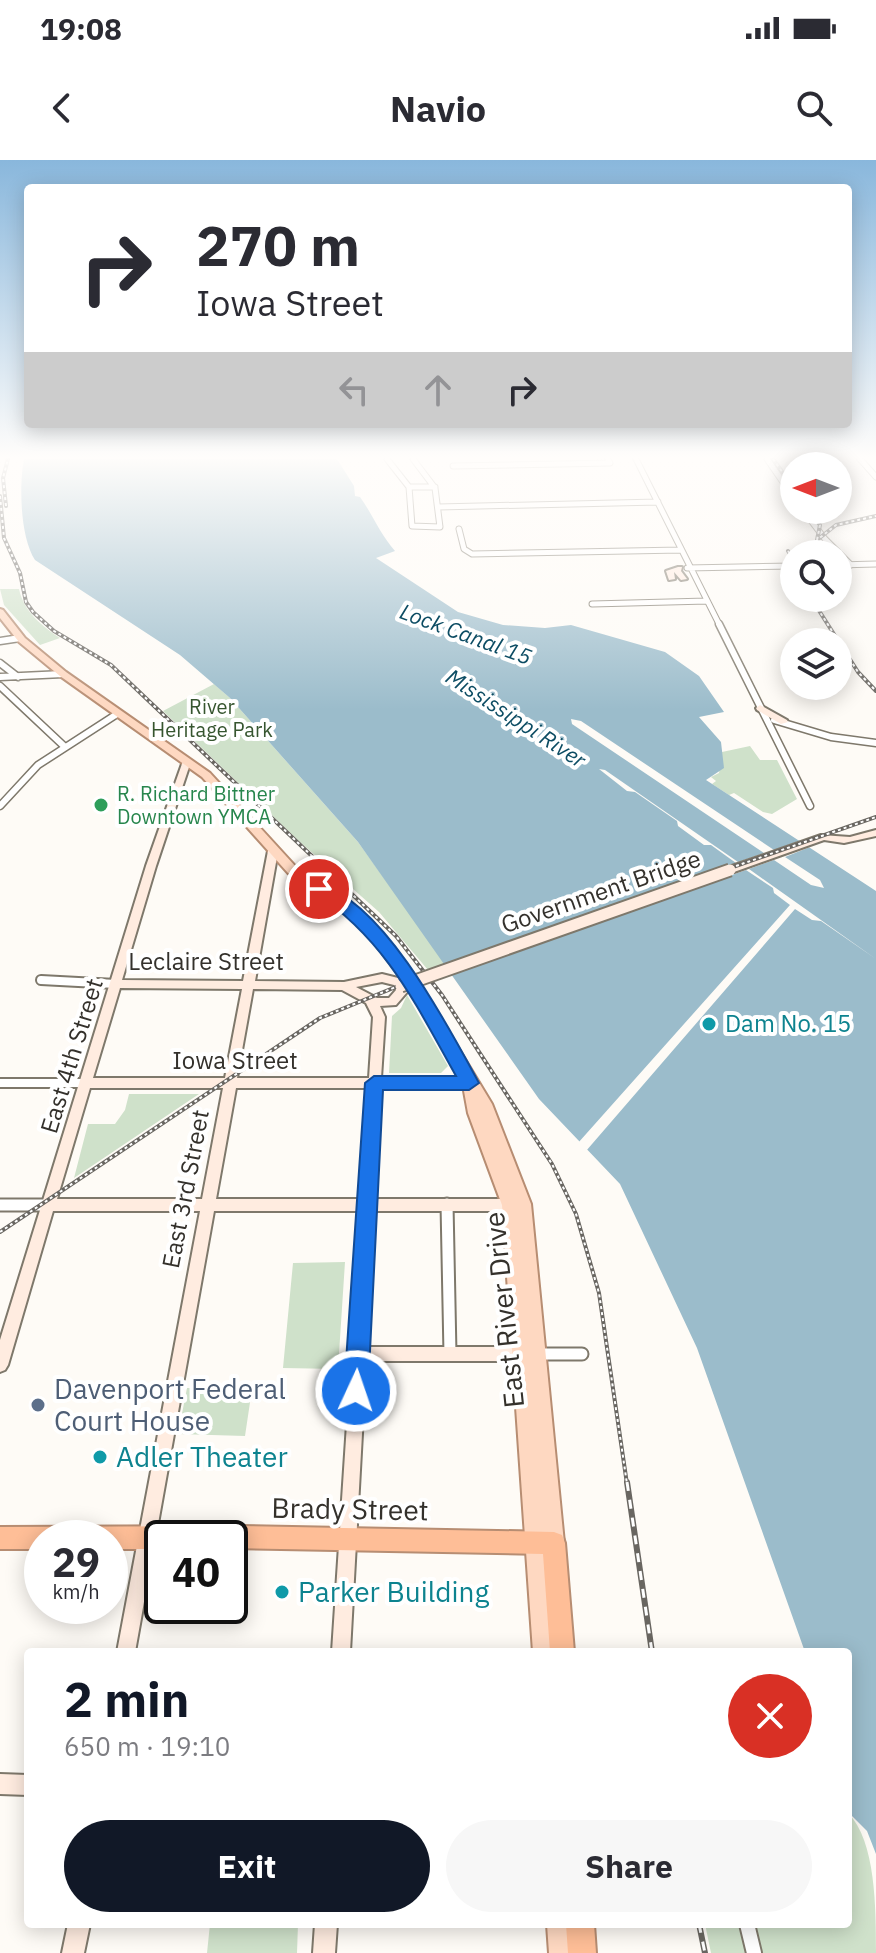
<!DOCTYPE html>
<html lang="en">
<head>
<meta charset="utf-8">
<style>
	:root { --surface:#fff; --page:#f7f7f7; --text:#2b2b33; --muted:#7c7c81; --accent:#111827 }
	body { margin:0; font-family:"IBM Plex Sans",sans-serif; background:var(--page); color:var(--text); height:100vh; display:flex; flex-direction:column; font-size:30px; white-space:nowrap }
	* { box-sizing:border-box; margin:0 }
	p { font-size:26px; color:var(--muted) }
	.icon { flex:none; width:44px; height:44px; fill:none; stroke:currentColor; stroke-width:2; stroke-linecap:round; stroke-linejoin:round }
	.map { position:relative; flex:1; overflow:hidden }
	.details { position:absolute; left:24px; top:1488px; width:828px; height:280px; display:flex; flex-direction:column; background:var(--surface); border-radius:8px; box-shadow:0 4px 20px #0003 }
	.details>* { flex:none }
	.guide { position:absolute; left:24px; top:24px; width:828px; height:244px; border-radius:8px; box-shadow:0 4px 20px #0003; background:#fff; color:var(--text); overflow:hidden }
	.needle { width:52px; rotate:270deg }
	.buttons { position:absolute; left:780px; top:292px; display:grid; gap:16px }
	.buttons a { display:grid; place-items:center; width:72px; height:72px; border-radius:50%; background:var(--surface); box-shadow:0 4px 20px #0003; font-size:40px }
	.speed { position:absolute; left:24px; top:1360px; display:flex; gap:16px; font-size:40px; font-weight:700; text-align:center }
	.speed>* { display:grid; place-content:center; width:104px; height:104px; border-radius:50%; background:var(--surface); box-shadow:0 4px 20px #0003; line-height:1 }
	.speed small { font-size:20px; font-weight:400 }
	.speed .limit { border:4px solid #111; border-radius:12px; background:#fff; color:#111 }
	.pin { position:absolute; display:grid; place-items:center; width:68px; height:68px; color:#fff; margin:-34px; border:4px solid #fff; border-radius:50%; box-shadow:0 2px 8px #0007 }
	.me { position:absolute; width:88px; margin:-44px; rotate:3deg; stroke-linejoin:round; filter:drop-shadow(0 0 6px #0008) }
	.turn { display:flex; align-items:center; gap:28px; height:168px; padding:0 40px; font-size:36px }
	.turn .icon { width:104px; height:104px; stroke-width:2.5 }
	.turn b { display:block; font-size:56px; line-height:68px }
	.lanes { display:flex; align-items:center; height:76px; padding:0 40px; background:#0003; justify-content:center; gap:40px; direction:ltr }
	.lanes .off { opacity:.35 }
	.round { display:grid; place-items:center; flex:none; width:84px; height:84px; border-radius:42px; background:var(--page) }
	.headline { display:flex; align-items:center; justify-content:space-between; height:136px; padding:0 40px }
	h1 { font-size:48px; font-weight:700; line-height:60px; color:var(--accent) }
	.cta { display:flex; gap:16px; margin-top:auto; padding:16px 40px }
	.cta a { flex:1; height:92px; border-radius:48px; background:var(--accent); color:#fff; font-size:32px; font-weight:700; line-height:92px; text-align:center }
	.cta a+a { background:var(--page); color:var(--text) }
	.status { display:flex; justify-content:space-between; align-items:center; height:56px; padding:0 40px; background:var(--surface); direction:ltr }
	.status svg { height:22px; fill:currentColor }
	header { display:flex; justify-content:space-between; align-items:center; height:104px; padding:0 40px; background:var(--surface); font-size:36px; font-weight:700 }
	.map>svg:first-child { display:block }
	.green { fill:#cfe1ca }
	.water { fill:#9bbccb }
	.pier { fill:#fefbf6 }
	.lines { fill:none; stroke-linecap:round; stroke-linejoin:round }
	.street-far4-casing { stroke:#7e786b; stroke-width:7 }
	.street-far3-casing { stroke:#7e786b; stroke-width:9 }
	.street-far2-casing { stroke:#7e786b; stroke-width:12 }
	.street-far1-casing { stroke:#7e786b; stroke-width:15 }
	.street-casing { stroke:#7e786b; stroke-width:18 }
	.secondary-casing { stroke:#7e786b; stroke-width:4 }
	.primary-casing { stroke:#b78d72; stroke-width:4 }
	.highway-casing { stroke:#b78d72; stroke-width:4 }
	.street-far4 { stroke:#fff; stroke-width:5 }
	.street-far3 { stroke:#fff; stroke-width:6 }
	.street-far2 { stroke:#fff; stroke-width:8 }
	.street-far1 { stroke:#fff; stroke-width:11 }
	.street { stroke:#fff; stroke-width:14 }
	.secondary { fill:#ffece0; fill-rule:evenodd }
	.primary { fill:#fed8c1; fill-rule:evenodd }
	.highway { fill:#febe97; fill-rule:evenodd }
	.rail-far1-casing { stroke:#696661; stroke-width:4 }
	.rail-casing { stroke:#696661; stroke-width:6 }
	.rail-far1 { stroke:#fff; stroke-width:2; stroke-dasharray:3; stroke-linecap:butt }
	.rail { stroke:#fff; stroke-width:3; stroke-dasharray:9; stroke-linecap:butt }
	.secondary-bridge-casing { stroke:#7e786b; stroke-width:15; stroke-linecap:butt }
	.secondary-bridge { stroke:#ffece0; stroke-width:11 }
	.route { fill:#1a73e8; stroke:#114b97; stroke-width:2 }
	.leisure-dot { fill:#2e9e5b; stroke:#fff; stroke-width:3 }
	.culture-dot { fill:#0f9aa8; stroke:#fff; stroke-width:3 }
	.service-dot { fill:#5c6f8a; stroke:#fff; stroke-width:3 }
	.labels { text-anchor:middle; stroke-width:8; stroke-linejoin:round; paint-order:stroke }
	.far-park-label { font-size:20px; fill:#36552f; stroke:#fff }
	.far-leisure-label { font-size:20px; fill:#27864d; stroke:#fff; text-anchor:start }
	.far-water-label { font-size:22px; font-style:italic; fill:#0c4c63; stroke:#fff }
	.street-label { font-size:24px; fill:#34312c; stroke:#fff }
	.culture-label { font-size:24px; fill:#0d838f; stroke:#fff; text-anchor:start }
	.near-street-label { font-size:28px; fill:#34312c; stroke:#fff }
	.near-service-label { font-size:28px; fill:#4e5e75; stroke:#fff; text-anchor:start }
	.near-culture-label { font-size:28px; fill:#0d838f; stroke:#fff; text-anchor:start }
</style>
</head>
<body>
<div class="status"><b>19:08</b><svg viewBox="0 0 49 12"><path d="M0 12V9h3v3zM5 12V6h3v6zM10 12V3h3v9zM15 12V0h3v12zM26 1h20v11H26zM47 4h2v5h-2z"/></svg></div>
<header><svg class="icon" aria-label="back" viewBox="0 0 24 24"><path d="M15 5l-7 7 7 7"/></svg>Navio<svg class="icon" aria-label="search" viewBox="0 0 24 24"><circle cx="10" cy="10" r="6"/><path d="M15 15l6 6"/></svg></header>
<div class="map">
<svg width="876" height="1793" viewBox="0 0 876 1793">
	<rect width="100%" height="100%" fill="#fefbf6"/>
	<!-- green -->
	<path class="green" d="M 0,429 L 19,429 C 24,452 42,466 60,478 L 40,485 L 4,445 Z
		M 214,524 L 230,538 L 358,682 L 446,804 L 428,810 L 379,752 L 300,682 L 163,551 Z
		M 750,586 L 760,600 L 777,600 L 797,639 L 772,654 L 763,652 L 734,633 L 729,635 L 712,624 L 716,621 L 711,617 L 719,613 L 722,592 Z
		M 407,835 L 448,906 L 441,913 L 389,913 L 392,856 L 401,848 Z
		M 129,934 L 199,934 L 74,1018 L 88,964 L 115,964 L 125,950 Z
		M 345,1102 L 338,1209 L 283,1208 L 293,1103 Z
		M 187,1228 L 252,1229 L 245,1276 L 178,1274 Z
		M 848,1653 C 876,1681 876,1749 876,1793 L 711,1793 L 705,1764 L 848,1764 Z
		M 210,1764 L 298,1764 L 297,1793 L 207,1793 Z"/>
	<!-- water -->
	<path class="water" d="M 24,299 L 337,299 L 354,326 L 355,336 L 360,337 C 373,355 380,374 395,391 L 376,398 L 458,452 L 503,465 L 545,468 L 571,465 L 665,492 L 699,516 L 724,552 L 699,557 L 721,582 L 724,608 L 706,620 L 876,731 L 876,1694 L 867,1671 L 848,1652 L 848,1492 L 805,1492 L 697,1188 L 620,1024 L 539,939 L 358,682 L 230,538 L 180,495 L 35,400 C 20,377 19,325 24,299 Z"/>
	<!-- pier -->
	<path class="pier" d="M 571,559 L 581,561 L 774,690 L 804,679 L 876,726 L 876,730 L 810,687 L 785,697 L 820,720 L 824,728 L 811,725 L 774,700 L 749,709 L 876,799 L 821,761 L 812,760 L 795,749 L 586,991 L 578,983 L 790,745 L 774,733 L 773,728 L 746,710 L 448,814 L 442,806 L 736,703 L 711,685 L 704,685 L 678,666 L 677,661 L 635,632 L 627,631 L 599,609 L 605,610 L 738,702 L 764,693 L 572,564 Z"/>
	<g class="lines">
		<defs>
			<path id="street-far4" d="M 387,299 L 409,327 L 412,366 L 440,367 L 435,328 L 413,299
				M 636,299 L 720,466
				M 767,299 L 794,338
				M 860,299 L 876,317
				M 453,306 L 610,303 L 608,299
				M 409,327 L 435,327
				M 438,347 L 658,342
				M 803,350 L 825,379 L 851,405
				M 459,369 L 464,389 L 472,394 L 681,390
				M 838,405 L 876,404
				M 687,408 L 794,406
				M 592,444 L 707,441"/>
			<path id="street-far3" d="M 719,464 L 810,646
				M 0,481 L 20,478
				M 0,503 L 18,517
				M 0,517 L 63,514
				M 0,526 L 65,587
				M 774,560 L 831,577 L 876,583
				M 0,646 L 38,605 L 117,554"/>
			<path id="street-far2" d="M 41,820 L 116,824
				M 0,923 L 87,923"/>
			<path id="street-far1" d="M 447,1044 L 450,1194
				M 0,1045 L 49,1045
				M 537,1194 L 582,1194"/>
			<path id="street" d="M 747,1764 L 754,1793"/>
			<path id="secondary" d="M 678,407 L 682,407 L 681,411 L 687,419 L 681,420 L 674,412 L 675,419 L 669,420 L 666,411 Z
				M 760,545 L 787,560 L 788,562 L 781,564 L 757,550 L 756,548 Z
				M 187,598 L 191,601 L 156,706 L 122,820 L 243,821 L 268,691 L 270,689 L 276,689 L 278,691 L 255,821 L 344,822 L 382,814 L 402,819 L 408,831 L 396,845 L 380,846 L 385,857 L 381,918 L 469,918 L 473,920 L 475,923 L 473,926 L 469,928 L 381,928 L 375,1039 L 518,1039 L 523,1041 L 525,1045 L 523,1049 L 518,1051 L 374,1051 L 367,1187 L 527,1187 L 532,1189 L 535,1194 L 532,1199 L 527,1201 L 366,1201 L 350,1492 L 332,1492 L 361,1051 L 214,1051 L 135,1492 L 117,1492 L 200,1051 L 53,1051 L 8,1205 L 5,1210 L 0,1212 L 0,1180 L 146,706 L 183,601 ZM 382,822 L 394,825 L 396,830 L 389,838 L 377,838 L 356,827 ZM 120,828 L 242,829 L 225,918 L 93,918 ZM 253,829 L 342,830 L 366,843 L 373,857 L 369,918 L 237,918 ZM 90,928 L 223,928 L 202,1039 L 57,1039 ZM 236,928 L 369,928 L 361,1039 L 216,1039 Z
				M 876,670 L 876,676 L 844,683 L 824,680 L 734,712 L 726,712 L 725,710 L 726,708 L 821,675 L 850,677 Z
				M 0,1614 L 28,1615 L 28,1635 L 0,1634 Z
				M 68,1764 L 90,1764 L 84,1793 L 62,1793 Z
				M 315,1764 L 337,1764 L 335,1793 L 313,1793 Z"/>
			<path id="primary" d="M 0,449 L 3,450 L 25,478 L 66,512 L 210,613 L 296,707 L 345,739 L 370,761 L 416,818 L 492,944 L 531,1044 L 564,1383 L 561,1390 L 554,1393 L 546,1388 L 555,1492 L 533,1492 L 502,1045 L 468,953 L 464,931 L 467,927 L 406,824 L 362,767 L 337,745 L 288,713 L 202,617 L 60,516 L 19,482 L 0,458 Z
				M 547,1764 L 571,1764 L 573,1793 L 549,1793 Z"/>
			<path id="highway" d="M 239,1366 L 554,1372 L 562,1375 L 565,1383 L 574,1492 L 550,1492 L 543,1394 L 230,1388 L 230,1378 L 162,1378 L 162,1389 L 110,1389 L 110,1378 L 42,1378 L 42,1389 L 0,1389 L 0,1367 Z
				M 566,1764 L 594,1764 L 596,1793 L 568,1793 Z"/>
		</defs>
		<!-- street-far4 casing -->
		<use href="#street-far4" class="street-far4-casing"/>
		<!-- street-far3 casing -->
		<use href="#street-far3" class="street-far3-casing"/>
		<!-- street-far2 casing -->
		<use href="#street-far2" class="street-far2-casing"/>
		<!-- street-far1 casing -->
		<use href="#street-far1" class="street-far1-casing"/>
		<!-- street casing -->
		<use href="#street" class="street-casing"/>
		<!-- secondary casing -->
		<use href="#secondary" class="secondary-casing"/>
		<!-- primary casing -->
		<use href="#primary" class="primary-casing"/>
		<!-- highway casing -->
		<use href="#highway" class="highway-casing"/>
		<!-- street-far4 -->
		<use href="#street-far4" class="street-far4"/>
		<!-- street-far3 -->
		<use href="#street-far3" class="street-far3"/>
		<!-- street-far2 -->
		<use href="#street-far2" class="street-far2"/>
		<!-- street-far1 -->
		<use href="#street-far1" class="street-far1"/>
		<!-- street -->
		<use href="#street" class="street"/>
		<!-- secondary -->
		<use href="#secondary" class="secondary"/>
		<!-- primary -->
		<use href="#primary" class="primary"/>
		<!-- highway -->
		<use href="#highway" class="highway"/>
		<defs>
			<path id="rail-far1" d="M 773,299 L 794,328
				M 0,336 L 4,378 L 20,413 L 26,442 L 33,452 L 54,471 L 111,505 L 396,776 L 442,835 L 552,1004 L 576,1054 L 599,1133 L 627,1324
				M 6,346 L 3,318 L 8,299
				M 810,350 L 820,365 L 817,380
				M 788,391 L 794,400
				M 816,394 L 817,380 L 836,365 L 876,356
				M 811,438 L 858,512 L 876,531
				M 0,1072 L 320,858 L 425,815 L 876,657"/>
			<path id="rail" d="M 627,1322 L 652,1492
				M 699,1764 L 705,1793"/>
		</defs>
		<!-- rail-far1 casing -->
		<use href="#rail-far1" class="rail-far1-casing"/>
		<!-- rail casing -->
		<use href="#rail" class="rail-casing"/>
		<!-- rail-far1 -->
		<use href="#rail-far1" class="rail-far1"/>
		<!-- rail -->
		<use href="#rail" class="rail"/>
		<defs>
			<path id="secondary-bridge" d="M 401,826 L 730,710"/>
		</defs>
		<!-- secondary-bridge casing -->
		<use href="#secondary-bridge" class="secondary-bridge-casing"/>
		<!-- secondary-bridge -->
		<use href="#secondary-bridge" class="secondary-bridge"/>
	</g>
	<!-- sky -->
	<linearGradient id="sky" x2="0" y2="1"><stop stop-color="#89b7dc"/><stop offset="0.54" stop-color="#fffdfb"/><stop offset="1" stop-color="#fffdfb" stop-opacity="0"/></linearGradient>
	<rect width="876" height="550" fill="url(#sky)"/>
	<!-- route -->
	<path class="route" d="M 319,724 C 384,742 448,866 479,923 L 469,930 L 383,930 L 368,1231 L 364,1239 L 356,1243 L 347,1239 L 344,1231 L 365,923 L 374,916 L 456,916 C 415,843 386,780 314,732 L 311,729 Z"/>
	<!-- markers -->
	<circle class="leisure-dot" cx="101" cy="645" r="8"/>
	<g class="culture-dot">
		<circle cx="709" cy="864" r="8"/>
		<circle cx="100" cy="1297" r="8"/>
		<circle cx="282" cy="1432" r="8"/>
	</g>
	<circle class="service-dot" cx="38" cy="1245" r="8"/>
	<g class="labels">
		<!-- far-park labels -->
		<g class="far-park-label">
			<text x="212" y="554">River<tspan x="212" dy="23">Heritage Park</tspan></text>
		</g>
		<!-- far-leisure labels -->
		<g class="far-leisure-label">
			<text x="117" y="641">R. Richard Bittner<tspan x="117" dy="23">Downtown YMCA</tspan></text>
		</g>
		<!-- far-water labels -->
		<g class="far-water-label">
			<text transform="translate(466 474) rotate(20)" y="8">Lock Canal 15</text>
			<text transform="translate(516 558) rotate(33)" y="8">Mississippi River</text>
		</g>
		<!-- street labels -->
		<g class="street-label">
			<text transform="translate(601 732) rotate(-19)" y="8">Government Bridge</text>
			<text x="206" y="810">Leclaire Street</text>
			<text transform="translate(72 896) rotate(-73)" y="8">East 4th Street</text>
			<text x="235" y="909">Iowa Street</text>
			<text transform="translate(186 1029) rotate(-79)" y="8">East 3rd Street</text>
		</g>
		<!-- culture labels -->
		<g class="culture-label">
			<text x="725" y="872">Dam No. 15</text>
		</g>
		<!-- near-street labels -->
		<g class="near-street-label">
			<text transform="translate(504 1150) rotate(-96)" y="10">East River Drive</text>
			<text transform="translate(350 1349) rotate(1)" y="10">Brady Street</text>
		</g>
		<!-- near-service labels -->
		<g class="near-service-label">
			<text x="54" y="1239">Davenport Federal<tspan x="54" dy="32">Court House</tspan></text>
		</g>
		<!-- near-culture labels -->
		<g class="near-culture-label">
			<text x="116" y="1307">Adler Theater</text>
			<text x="298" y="1442">Parker Building</text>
		</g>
	</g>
</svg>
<div class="buttons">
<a><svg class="needle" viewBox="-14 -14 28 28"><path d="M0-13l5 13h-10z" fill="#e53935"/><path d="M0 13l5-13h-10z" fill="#7c7c81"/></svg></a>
<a><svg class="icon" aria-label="search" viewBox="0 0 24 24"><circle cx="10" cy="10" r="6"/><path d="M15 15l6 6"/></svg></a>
<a><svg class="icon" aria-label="layers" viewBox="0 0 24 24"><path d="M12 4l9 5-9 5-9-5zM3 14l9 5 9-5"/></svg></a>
</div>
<div class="speed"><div>29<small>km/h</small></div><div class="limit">40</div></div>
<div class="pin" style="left:319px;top:729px;background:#d93025"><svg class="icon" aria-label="arrive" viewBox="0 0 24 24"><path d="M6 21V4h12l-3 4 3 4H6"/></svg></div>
<svg class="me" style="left:356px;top:1231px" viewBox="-20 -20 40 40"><circle r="17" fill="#1a73e8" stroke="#fff" stroke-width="3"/><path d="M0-11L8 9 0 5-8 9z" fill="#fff"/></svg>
<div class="guide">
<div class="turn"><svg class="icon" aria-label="right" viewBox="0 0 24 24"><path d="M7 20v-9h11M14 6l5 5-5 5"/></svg><div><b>270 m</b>Iowa Street</div></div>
<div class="lanes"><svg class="icon off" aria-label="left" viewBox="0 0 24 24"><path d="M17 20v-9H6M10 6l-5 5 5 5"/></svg><svg class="icon off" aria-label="ahead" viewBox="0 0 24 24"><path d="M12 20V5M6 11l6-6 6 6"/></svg><svg class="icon" aria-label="right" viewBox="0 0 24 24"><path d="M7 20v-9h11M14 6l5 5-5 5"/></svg></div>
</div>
<section class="details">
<div class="headline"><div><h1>2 min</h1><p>650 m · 19:10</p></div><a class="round" style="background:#d93025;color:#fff"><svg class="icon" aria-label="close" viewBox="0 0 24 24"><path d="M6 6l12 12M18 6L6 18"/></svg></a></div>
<div class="cta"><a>Exit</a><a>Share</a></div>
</section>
</div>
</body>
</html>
